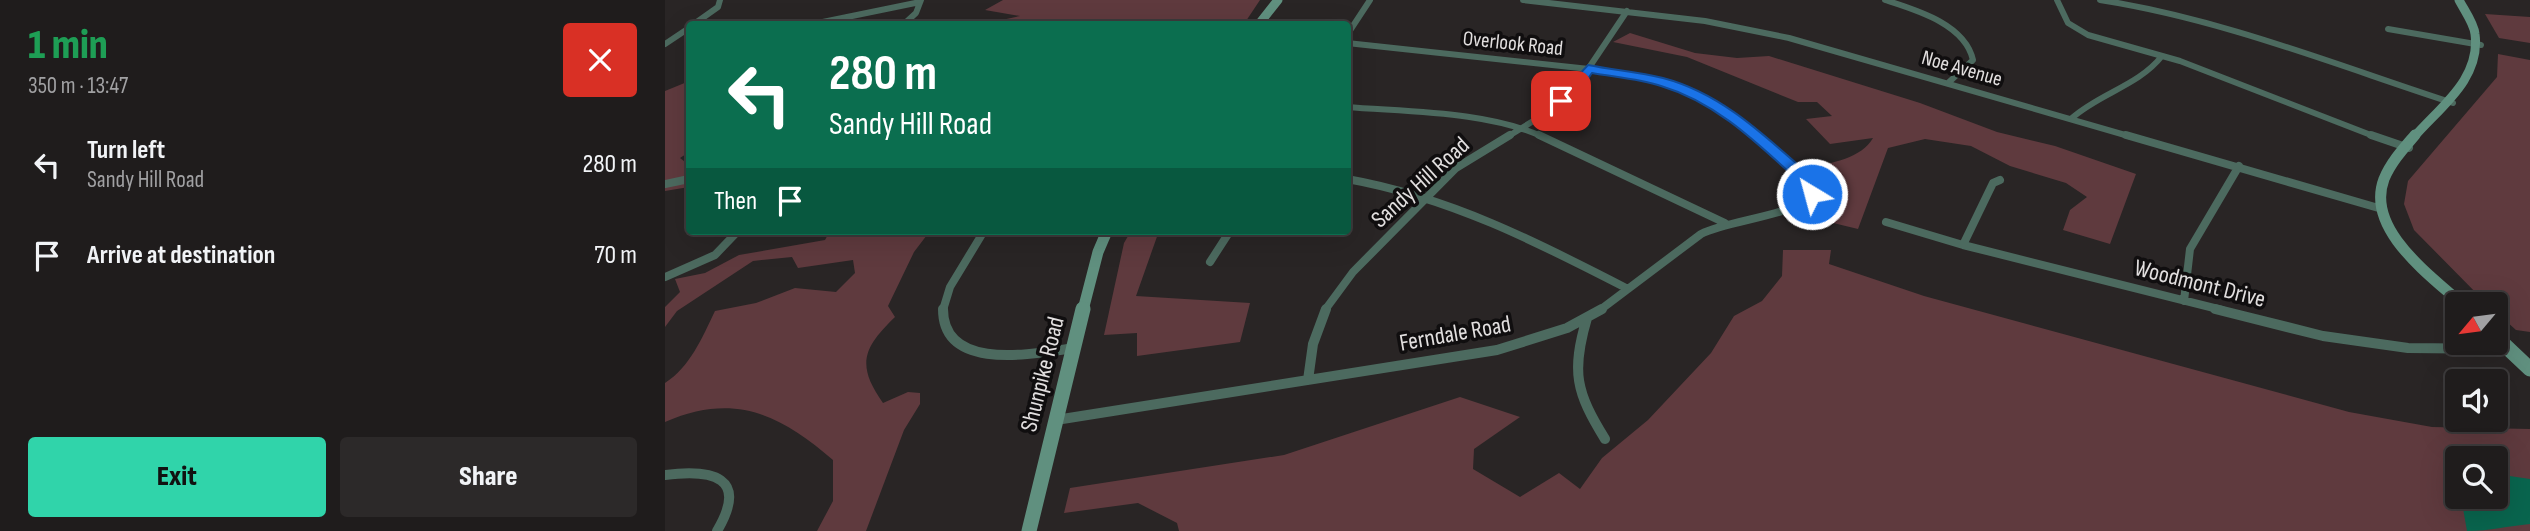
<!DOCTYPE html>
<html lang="en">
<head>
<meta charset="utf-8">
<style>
	:root { --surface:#1f1c1c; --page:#2c2929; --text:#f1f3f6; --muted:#a1a1a3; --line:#3c3a3b; --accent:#30d4aa }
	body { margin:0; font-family:"Sofia Sans Condensed",sans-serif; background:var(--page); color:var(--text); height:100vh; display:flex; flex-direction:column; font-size:26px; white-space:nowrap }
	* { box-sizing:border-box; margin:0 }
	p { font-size:23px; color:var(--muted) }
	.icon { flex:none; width:38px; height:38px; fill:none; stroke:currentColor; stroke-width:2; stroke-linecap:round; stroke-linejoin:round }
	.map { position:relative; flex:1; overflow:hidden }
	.details { display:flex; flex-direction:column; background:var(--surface); width:665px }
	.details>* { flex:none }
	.hud { position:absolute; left:21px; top:21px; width:665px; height:214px; border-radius:7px; box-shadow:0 7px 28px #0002,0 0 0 2px var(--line); background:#0b6e4f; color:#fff; overflow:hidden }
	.needle { width:46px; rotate:241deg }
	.controls { position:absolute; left:1780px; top:292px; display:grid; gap:14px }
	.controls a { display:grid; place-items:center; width:63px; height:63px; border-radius:7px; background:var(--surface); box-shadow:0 7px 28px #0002,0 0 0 2px var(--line); font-size:35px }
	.pin { position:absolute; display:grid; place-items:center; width:60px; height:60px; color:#fff; margin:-30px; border-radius:14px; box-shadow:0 4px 10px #0006 }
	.me { position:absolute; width:77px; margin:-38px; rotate:323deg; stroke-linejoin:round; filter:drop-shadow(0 0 5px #0008) }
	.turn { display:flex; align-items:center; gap:24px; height:147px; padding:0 28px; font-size:32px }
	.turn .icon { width:91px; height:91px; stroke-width:2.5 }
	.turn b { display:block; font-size:49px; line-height:60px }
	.then { display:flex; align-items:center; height:66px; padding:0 28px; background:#0003; gap:14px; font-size:26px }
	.round { display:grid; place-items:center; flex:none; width:74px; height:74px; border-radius:7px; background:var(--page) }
	.overview { display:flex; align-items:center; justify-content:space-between; height:119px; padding:0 28px }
	h1 { font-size:42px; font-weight:800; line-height:52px; color:#1e9e55 }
	.primary-button { display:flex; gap:14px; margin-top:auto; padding:14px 28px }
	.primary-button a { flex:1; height:80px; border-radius:7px; background:var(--accent); color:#111; font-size:28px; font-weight:800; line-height:80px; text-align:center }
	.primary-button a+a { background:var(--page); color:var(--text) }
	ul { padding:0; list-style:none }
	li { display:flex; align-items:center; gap:21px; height:91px; padding:0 28px }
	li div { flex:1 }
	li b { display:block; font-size:26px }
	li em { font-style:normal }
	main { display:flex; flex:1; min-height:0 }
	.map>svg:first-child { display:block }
	.green { fill:#5f3a3e; fill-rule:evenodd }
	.water { fill:#09654e }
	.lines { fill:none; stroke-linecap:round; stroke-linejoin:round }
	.minor-far2 { stroke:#4c6a5f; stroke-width:6 }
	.minor-far1 { stroke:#4c6a5f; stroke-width:8 }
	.minor { stroke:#4c6a5f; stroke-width:10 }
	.secondary-far2 { stroke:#60907f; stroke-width:9 }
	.secondary-far1 { stroke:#60907f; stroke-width:11 }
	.secondary { stroke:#60907f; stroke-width:15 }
	.route { fill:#1a73e8; stroke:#114b97; stroke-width:2 }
	.labels { text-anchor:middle; stroke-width:7; stroke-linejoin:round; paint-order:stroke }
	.far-street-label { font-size:21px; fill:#e2dfdf; stroke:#100e0f }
	.street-label { font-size:24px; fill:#e2dfdf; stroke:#100e0f }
</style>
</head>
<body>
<main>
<section class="details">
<div class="overview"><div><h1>1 min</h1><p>350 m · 13:47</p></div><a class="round" style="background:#d93025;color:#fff"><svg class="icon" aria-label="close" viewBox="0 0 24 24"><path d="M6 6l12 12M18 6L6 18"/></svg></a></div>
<ul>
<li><svg class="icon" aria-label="left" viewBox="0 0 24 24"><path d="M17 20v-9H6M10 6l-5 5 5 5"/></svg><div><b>Turn left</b><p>Sandy Hill Road</p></div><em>280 m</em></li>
<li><svg class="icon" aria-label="arrive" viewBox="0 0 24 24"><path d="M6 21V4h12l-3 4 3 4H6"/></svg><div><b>Arrive at destination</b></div><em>70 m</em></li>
</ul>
<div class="primary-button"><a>Exit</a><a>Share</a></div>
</section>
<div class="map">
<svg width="1865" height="531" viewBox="0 0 1865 531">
	<rect width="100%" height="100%" fill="#292525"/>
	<!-- green -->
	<path class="green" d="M 338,0 L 595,0 L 579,24 L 318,24 L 355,16 L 320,10 Z
		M 1820,14 L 1865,17 L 1865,43 L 1834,38 Z
		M 965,33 L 1030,53 L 1072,58 L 1104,56 L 1255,103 L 1332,132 L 1390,146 L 1471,174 L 1445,244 L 1398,230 L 1405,210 L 1422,197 L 1401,183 L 1345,166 L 1306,146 L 1260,139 L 1223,148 L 1193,229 L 1160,221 L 1162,198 L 1145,168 C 1166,163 1197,158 1208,138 L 1165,144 L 1141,119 L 1167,116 L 1152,102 L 1133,102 L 1022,57 L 948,42 Z
		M 1833,54 L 1865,60 L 1865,332 L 1851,330 L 1831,312 L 1830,304 L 1822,304 L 1749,230 L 1739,204 L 1743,181 L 1832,77 Z
		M 24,61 L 24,152 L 15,158 L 24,165 L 24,187 L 0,191 L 0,91 L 22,82 L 21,64 Z
		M 165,231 L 265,231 L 249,252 L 223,306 L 230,317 C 198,348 191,365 218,403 L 243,392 L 255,393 L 255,404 L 239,430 L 201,531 L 152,531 L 168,501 L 168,460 C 115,414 69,392 0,422 L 0,383 C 25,367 37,338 50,311 L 91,303 L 130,288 L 171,292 L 190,273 L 188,260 L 133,268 L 127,257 L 88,261 L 12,311 L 0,327 L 0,307 L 15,292 L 10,279 L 40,273 L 74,255 L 160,240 Z
		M 466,231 L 494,231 L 471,296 L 585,303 L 575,342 L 472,356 L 472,333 L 439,335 L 459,243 Z
		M 1118,250 L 1166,250 L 1164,264 L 1259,296 L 1684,412 L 1767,427 L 1865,429 L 1865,531 L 514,531 L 512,523 L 473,503 L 399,513 L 405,488 L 619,455 L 795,397 L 855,417 L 809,449 L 808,469 L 855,497 L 894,473 L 915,489 L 937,458 L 983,420 L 1046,353 L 1069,316 L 1097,301 L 1117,276 ZM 1792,458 L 1830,458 L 1830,497 L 1792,497 Z"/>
	<!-- water -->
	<path class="water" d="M 1831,474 L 1865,479 L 1865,524 C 1843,526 1825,531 1802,531 L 1796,497 L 1830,497 Z"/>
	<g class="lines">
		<!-- minor-far2 -->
		<path class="minor-far2" d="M 858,0 L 1040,21 L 1124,38 L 1467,137
			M 1220,0 C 1251,10 1300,24 1308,60 L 1283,83
			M 1392,0 L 1403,23 L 1423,35 L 1515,61 L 1711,137
			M 1435,0 C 1557,19 1671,65 1788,103
			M 29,24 L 53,7 L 55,0
			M 148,24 L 255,2
			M 239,24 L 251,13 L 256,0
			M 1723,29 L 1816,45
			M 682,35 L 705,0
			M 682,43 L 924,69 L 996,81 L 1049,103 L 1093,137
			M 0,44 L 24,28
			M 682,107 C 742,112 823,111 878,137
			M 1407,118 C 1435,93 1473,86 1497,56
			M 842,137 L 883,112 L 909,90 L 962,11"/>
		<!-- minor-far1 -->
		<path class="minor-far1" d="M 874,135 L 1060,223
			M 1461,135 L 1717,209
			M 1706,135 L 1744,148
			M 682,179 C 784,197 872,242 963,289
			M 0,184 L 24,179
			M 1221,222 L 1298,245 L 1557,310
			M 1298,245 L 1328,183 L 1335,180
			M 545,262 L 565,231
			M 0,277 L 50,255 L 73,231
			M 1519,301 L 1525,249 L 1574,166
			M 278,310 L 285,287 L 319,231
			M 660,310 L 688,272 L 791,168 L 845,135
			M 935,310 L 1036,234 C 1066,219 1128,217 1147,194 L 1144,182 L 1091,135"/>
		<!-- minor -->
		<path class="minor" d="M 278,309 C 278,372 367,354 409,348
			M 1550,309 L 1658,336 L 1743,348 L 1842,349
			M 922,318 C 906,372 911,392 940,439
			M 643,380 L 648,344 L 661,309
			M 391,420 L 832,350 L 902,328 L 937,309
			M 0,475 C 48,469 84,477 52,531"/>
		<!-- secondary-far2 -->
		<path class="secondary-far2" d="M 594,24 L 613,0
			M 1749,137 C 1775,107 1816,79 1810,34 C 1809,23 1799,10 1794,0"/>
		<!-- secondary-far1 -->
		<path class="secondary-far1" d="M 1750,135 C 1739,148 1726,162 1719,179 C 1700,229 1765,275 1797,304
			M 418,310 L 433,252 L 442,231"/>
		<!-- secondary -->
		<path class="secondary" d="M 1830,336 L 1865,369
			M 364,531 L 418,309"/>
	</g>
	<!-- route -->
	<path class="route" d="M 923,65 C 948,70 974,72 998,78 C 1059,94 1103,139 1149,179 L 1155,194 L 1147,198 L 1142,197 L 1137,184 C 1094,145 1053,103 996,86 C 974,79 949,77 927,73 C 918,85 909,105 892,103 L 892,98 Z"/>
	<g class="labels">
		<!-- far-street labels -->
		<g class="far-street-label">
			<text transform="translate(848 43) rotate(6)" y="7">Overlook Road</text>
			<text transform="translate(1297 68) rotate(16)" y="7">Noe Avenue</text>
		</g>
		<!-- street labels -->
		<g class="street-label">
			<text transform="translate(755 182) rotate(-42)" y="8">Sandy Hill Road</text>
			<text transform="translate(1535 283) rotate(14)" y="8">Woodmont Drive</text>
			<text transform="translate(790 333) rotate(-10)" y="8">Ferndale Road</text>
			<text transform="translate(377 374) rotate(-76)" y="8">Shunpike Road</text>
		</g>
	</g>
</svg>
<div class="controls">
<a><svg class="needle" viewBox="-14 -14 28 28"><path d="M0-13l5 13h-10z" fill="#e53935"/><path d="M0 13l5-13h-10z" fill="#a1a1a3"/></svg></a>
<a><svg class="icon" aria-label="sound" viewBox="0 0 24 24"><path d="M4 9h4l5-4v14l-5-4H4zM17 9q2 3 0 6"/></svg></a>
<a><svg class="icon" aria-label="search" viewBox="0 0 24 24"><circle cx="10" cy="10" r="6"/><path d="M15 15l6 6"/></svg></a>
</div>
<div class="pin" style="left:896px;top:101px;background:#d93025"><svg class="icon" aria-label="arrive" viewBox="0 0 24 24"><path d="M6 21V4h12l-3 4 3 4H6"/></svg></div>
<svg class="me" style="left:1147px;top:194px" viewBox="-20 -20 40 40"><circle r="17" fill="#1a73e8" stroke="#fff" stroke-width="3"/><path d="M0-11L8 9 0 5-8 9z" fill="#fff"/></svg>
<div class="hud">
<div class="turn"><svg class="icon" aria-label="left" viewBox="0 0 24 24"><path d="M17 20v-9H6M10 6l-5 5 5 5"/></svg><div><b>280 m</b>Sandy Hill Road</div></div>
<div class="then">Then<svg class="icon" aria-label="arrive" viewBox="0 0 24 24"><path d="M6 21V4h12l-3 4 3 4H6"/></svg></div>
</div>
</div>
</main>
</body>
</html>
